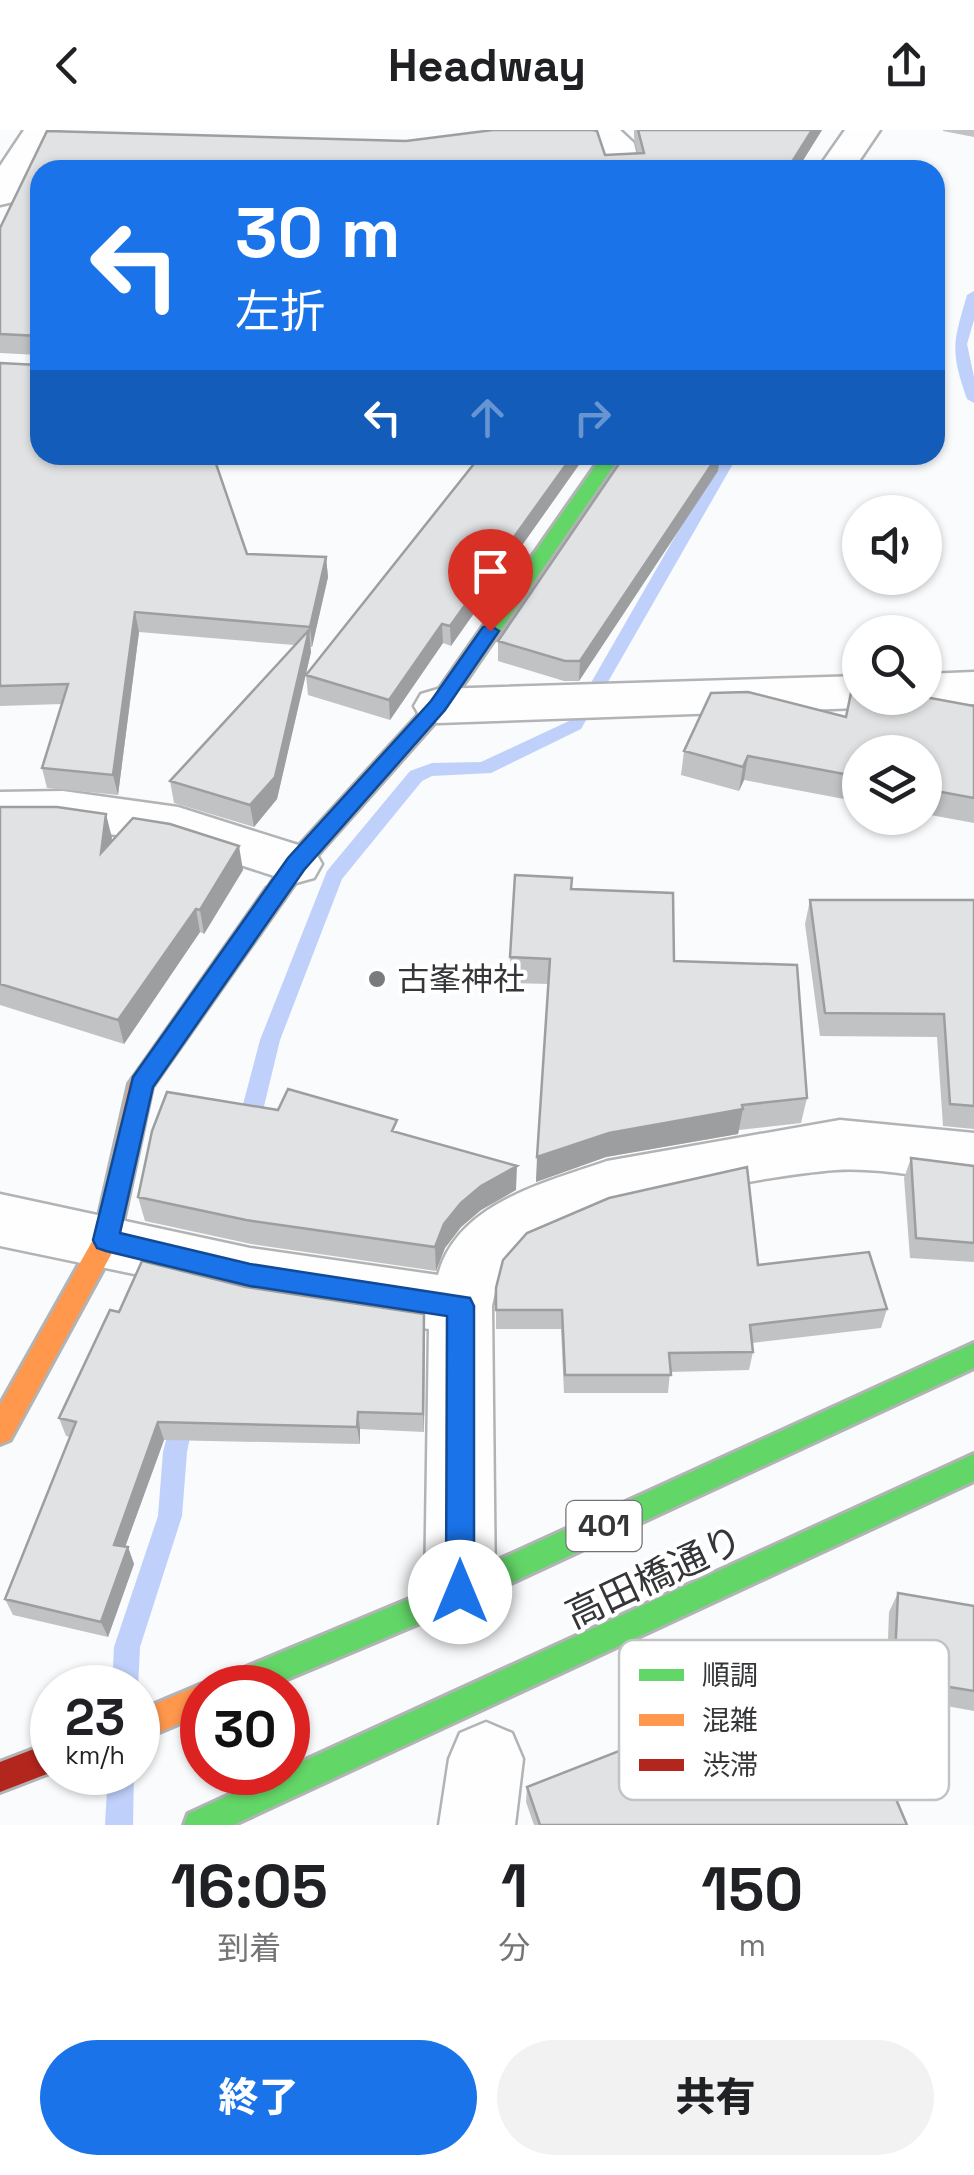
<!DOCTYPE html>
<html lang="ja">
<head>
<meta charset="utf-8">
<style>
	:root { --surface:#fff; --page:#f2f2f2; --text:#202124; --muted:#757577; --accent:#1a73e8 }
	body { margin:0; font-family:"Space Grotesk","Noto Sans JP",sans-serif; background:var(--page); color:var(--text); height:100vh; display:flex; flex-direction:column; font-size:38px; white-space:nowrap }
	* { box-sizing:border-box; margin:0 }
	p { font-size:32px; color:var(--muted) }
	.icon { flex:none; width:55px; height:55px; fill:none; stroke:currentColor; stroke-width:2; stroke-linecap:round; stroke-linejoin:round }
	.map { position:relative; height:1695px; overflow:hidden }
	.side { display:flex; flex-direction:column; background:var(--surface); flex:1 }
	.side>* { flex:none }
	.hud { position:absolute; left:30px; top:30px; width:915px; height:305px; border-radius:30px; box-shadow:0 2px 8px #0004; background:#1a73e8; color:#fff; overflow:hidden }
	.fabs { position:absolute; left:842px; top:365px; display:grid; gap:20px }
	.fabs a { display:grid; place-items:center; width:100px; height:100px; border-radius:50%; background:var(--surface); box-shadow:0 2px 8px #0004; font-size:50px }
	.speed { position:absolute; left:30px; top:1535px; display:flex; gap:20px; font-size:50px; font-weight:700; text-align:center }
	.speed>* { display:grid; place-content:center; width:130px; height:130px; border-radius:50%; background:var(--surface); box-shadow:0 2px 8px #0004; line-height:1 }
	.speed small { font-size:25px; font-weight:400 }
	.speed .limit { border:15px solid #d22; background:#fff; color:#111 }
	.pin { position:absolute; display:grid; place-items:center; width:85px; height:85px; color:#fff; margin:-102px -42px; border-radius:50% 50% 50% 0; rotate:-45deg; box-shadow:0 0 10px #0007 }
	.pin .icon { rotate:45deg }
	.me { position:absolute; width:110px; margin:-55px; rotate:0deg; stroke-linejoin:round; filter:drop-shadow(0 0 8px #0008) }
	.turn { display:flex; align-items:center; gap:35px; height:210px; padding:0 40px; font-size:45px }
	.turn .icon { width:130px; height:130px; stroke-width:2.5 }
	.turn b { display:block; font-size:70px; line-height:85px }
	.lanes { display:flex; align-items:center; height:95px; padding:0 40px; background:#0003; justify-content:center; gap:50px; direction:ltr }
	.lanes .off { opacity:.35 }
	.eta { display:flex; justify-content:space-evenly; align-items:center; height:170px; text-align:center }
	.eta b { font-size:60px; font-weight:800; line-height:70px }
	.primary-button { display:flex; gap:20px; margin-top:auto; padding:20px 40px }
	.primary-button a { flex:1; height:115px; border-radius:60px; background:var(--accent); color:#fff; font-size:40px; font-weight:800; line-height:115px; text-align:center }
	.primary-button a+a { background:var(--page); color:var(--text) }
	header { display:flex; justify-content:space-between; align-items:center; height:130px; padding:0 40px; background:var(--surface); font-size:45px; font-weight:800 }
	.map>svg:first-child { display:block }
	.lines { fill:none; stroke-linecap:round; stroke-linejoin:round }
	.stream { fill:#bfd0fa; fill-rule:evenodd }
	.street-casing { stroke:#b2b3b4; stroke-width:5 }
	.fast-casing { stroke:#b2b3b4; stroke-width:6 }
	.slow-casing { stroke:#b2b3b4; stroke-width:6 }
	.jam-casing { stroke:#b2b3b4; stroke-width:6 }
	.street { fill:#fefeff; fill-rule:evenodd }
	.fast { fill:#63d668; fill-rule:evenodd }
	.slow { fill:#ff974d; fill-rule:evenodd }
	.jam { fill:#b3261e; fill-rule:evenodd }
	.wall { fill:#c1c2c4 }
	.shaded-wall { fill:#9d9ea0 }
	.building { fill:#e0e2e4; stroke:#9d9ea0; stroke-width:2.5 }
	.route { fill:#1a73e8; stroke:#114b97; stroke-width:2.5 }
	.poi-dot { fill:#7a7b7d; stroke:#fff; stroke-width:4 }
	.labels { text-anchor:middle; stroke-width:8; stroke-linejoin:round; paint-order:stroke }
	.shield { fill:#fff; stroke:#727274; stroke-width:2.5 }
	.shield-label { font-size:30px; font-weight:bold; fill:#353638 }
	.poi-label { font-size:32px; fill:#353638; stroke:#fff; text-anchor:start }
	.near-street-label { font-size:38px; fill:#353638; stroke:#fff }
	.key { fill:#fff; stroke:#c2c3c3; stroke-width:2.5 }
	.key-label { font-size:28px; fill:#353638 }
</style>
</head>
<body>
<header><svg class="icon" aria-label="back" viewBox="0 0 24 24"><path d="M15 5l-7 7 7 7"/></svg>Headway<svg class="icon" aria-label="share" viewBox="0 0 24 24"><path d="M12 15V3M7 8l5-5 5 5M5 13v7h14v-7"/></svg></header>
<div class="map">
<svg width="974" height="1695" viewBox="0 0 974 1695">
	<rect width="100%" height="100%" fill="#f9fbfd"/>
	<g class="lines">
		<!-- stream -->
		<path class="stream" d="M 974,161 L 974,190 L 967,214 L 974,247 L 974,273 L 967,269 C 950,220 953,214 967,165 Z
			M 722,325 L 738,325 L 581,599 L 491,643 L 432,646 L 422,651 L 342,749 L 280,910 L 258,1001 L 255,1007 L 247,1010 L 239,1007 L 236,1001 L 260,910 L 327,741 L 410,641 L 432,633 L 481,632 L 569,591 Z
			M 183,1272 L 191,1275 L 195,1283 L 187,1322 L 182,1386 L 140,1517 L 138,1558 L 112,1558 L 114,1517 L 158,1386 L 163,1322 L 175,1275 Z
			M 108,1642 L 134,1642 L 133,1695 L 105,1695 Z"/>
		<defs>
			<path id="street" d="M 24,0 L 58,0 L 13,72 L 0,75 L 0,36 Z
				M 562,0 L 620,0 L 634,13 L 640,40 L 604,40 L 599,17 L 567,7 Z
				M 845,0 L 880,0 L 853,40 L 817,40 Z
				M 974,542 L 974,574 L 925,576 L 906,568 L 925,568 L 925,544 Z
				M 860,546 L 860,568 L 881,568 L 877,574 L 860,578 L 438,593 L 421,588 L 414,576 L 421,564 L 438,559 Z
				M 63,661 L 178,677 L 314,720 L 322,734 L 314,748 L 296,753 L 175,714 L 63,697 L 0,698 L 0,662 Z
				M 840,990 L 974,1003 L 974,1053 C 930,1049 880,1037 836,1040 C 770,1045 537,1083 503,1139 C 496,1149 495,1165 492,1176 L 495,1462 L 485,1486 L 460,1496 L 435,1486 L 425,1462 L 429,1199 L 250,1172 L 182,1154 L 0,1116 L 0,1064 L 250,1118 L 438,1145 C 457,1073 544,1053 607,1031 Z
				M 486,1592 L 512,1603 L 523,1629 L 515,1695 L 439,1695 L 449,1629 L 460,1603 Z"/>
			<path id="fast" d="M 603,325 L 621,325 L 445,581 L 304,740 L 283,770 L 267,770 L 264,764 L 288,728 L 431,571 Z
				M 974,1213 L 974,1238 L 470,1472 L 266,1558 L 215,1558 L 220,1548 L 450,1452 Z
				M 974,1324 L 974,1351 L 233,1695 L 184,1695 L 188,1684 L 279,1642 L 288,1642 L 288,1638 Z"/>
			<path id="slow" d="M 275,756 L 283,758 L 286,764 L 283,770 L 152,957 L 119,1110 L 10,1310 L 0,1314 L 0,1275 L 94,1108 L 129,954 L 267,758 Z
				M 202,1554 L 210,1558 L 202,1558 L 202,1584 L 138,1611 L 138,1581 Z"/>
			<path id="jam" d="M 52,1612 L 52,1642 L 0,1662 L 0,1632 Z"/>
		</defs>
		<!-- street casing -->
		<use href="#street" class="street-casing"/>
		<!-- fast casing -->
		<use href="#fast" class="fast-casing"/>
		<!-- slow casing -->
		<use href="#slow" class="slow-casing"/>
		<!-- jam casing -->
		<use href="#jam" class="jam-casing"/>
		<!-- street -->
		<use href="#street" class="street"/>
		<!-- fast -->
		<use href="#fast" class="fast"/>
		<!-- slow -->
		<use href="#slow" class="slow"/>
		<!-- jam -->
		<use href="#jam" class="jam"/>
	</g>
	<!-- wall -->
	<path class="wall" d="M 493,0 L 593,0 L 597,1 L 605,25 L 638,24 L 634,8 L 634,0 L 822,0 L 797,40 L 40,40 L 40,325 L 213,325 L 247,424 L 326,427 L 328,447 L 312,517 L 310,517 L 311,522 L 277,669 L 254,697 L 174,673 L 170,651 L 294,515 L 139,502 L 118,665 L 47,658 L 42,638 L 62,574 L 0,576 L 0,233 L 38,235 L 38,225 L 0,223 L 0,98 L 47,1 L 406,11 Z
		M 943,0 L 974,0 L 974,7 L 943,1 Z
		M 218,325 L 355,325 L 354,333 Z
		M 481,325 L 451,516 L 443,513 L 390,590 L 308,565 L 306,545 Z
		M 625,325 L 720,325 L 718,341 L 579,551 L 564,551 L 498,531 L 498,511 Z
		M 974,576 L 974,693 L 925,684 L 925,622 L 860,622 L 860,672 L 744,650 L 739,661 L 681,645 L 684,621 L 846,587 Z
		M 0,677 L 106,684 L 111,711 L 243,740 L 204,804 L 200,802 L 124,914 L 0,875 Z
		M 571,759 L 674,831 L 807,968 L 801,993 L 739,1000 L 738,1004 L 606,1027 L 536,1052 L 549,854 L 510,853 L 510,827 Z
		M 810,770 L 974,770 L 974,999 L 943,996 L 937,907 L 820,906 L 805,794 Z
		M 398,1003 L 516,1060 L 481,1080 L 461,1097 L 445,1118 L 436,1141 L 251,1114 L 145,1091 L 138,1067 Z
		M 911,1028 L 974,1036 L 974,1132 L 910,1128 L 904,1048 Z
		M 758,1135 L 887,1179 L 881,1198 L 752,1213 L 753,1222 L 749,1240 L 670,1242 L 668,1263 L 564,1263 L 561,1199 L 496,1199 L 496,1158 Z
		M 246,1157 L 424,1184 L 424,1302 L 360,1299 L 360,1314 L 164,1310 L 125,1417 L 128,1417 L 134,1434 L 108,1507 L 13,1485 L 5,1469 L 70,1307 L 66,1306 L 59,1288 L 119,1182 Z
		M 898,1463 L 974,1476 L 974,1581 L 886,1565 L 889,1482 Z
		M 527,1657 L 907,1695 L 534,1695 L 526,1672 Z"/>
	<!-- shaded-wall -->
	<path class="shaded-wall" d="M 812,0 L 822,0 L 797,40 L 787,40 Z
		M 573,325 L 586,325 L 451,516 L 450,496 Z
		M 718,325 L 720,325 L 718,341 L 579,551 L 580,531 Z
		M 326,427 L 328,447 L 312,517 L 310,497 Z
		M 135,482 L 139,502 L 118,665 L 113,645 Z
		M 442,494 L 443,513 L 390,590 L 389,570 Z
		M 309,500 L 311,522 L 277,669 L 254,697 L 250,675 Z
		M 748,626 L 744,650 L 739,661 L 743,637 Z
		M 106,684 L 112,708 L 107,747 L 101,723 Z
		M 239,716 L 243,740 L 204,804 L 200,780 Z
		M 196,779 L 200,802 L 124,914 L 118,890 Z
		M 743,979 L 738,1004 L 606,1027 L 536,1052 L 537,1027 L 609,1003 Z
		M 517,1036 L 516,1060 L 481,1080 L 461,1097 L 445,1118 L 436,1141 L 435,1117 L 444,1094 L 461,1073 L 481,1056 Z
		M 424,1184 L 425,1202 L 424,1302 L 423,1284 Z
		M 358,1282 L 360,1299 L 360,1314 L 357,1297 Z
		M 158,1292 L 164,1310 L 120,1431 L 114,1415 Z
		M 128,1417 L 134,1434 L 108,1507 L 101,1492 Z"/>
	<!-- building -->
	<path class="building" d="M 493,0 L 593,0 L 597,1 L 605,25 L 644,23 L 638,0 L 812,0 L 787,40 L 40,40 L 40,325 L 213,325 L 247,424 L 326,427 L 310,497 L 135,482 L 113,645 L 42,638 L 68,554 L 0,556 L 0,233 L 38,235 L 39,206 L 0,204 L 0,98 L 47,1 L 406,11 Z
		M 481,325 L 573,325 L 450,496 L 442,494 L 389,570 L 306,545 Z
		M 625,325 L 718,325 L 580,531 L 565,531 L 498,511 Z
		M 309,500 L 275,647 L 250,675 L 170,651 Z
		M 852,558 L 860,558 L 860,568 L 925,567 L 974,576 L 974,668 L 925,659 L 925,622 L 860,622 L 860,647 L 748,626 L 743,637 L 684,621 L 711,563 L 748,562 L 846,587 Z
		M 0,677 L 57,677 L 106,684 L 101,723 L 133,688 L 170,694 L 239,716 L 200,780 L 196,779 L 118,890 L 0,854 Z
		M 515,745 L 572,748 L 571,759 L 673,763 L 674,831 L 797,835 L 807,968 L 742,975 L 743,979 L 609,1003 L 537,1027 L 550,829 L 510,827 Z
		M 810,770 L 974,770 L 974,976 L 950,974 L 944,884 L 825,883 Z
		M 288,959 L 397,990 L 392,1001 L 517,1036 L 481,1056 L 461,1073 L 444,1094 L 435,1117 L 246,1090 L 138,1067 L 152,1001 L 167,962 L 278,980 Z
		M 911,1028 L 974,1036 L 974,1113 L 916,1108 Z
		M 747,1037 L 758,1135 L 869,1122 L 887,1179 L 750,1195 L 753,1222 L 669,1223 L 671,1245 L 565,1245 L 562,1180 L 496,1180 L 496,1158 L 503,1130 L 527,1103 L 609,1068 Z
		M 142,1131 L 246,1157 L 424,1184 L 423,1284 L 358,1282 L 357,1297 L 158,1292 L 114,1415 L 128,1417 L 101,1492 L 5,1469 L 76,1292 L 59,1288 L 110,1180 L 119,1182 Z
		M 898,1463 L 974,1476 L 974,1561 L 894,1548 Z
		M 839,1535 L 907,1695 L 540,1695 L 527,1657 Z"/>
	<!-- route -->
	<path class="route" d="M 490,495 L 499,501 L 445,580 L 304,740 L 153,957 L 120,1103 L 250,1134 L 470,1168 L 474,1176 L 474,1462 L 470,1472 L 460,1476 L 450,1472 L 446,1462 L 447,1186 L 250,1156 L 106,1121 L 97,1118 L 93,1110 L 133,947 L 288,728 L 431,571 L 483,497 Z"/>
	<!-- markers -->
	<circle class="poi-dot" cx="377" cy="849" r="10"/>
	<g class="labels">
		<!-- shield labels -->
		<rect class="shield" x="566.5" y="1371" width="75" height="50" rx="8"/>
		<g class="shield-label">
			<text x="604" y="1406">401</text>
		</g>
		<!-- poi labels -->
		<g class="poi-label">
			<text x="397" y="860">古峯神社</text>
		</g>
		<!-- near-street labels -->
		<g class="near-street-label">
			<text transform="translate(654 1447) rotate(-25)" y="13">高田橋通り</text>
		</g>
	</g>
	<!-- legend -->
	<rect x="619" y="1510" width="330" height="160" rx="15" class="key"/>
	<rect x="639" y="1539" width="45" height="12" fill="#63d668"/>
	<rect x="639" y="1584" width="45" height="12" fill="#ff974d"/>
	<rect x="639" y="1629" width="45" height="12" fill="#b3261e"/>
	<g class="key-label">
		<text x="702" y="1555">順調</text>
		<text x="702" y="1600">混雑</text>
		<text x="702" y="1645">渋滞</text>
	</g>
</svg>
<div class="fabs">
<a><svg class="icon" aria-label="sound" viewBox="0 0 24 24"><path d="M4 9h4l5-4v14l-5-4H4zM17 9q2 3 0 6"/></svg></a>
<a><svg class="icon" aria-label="search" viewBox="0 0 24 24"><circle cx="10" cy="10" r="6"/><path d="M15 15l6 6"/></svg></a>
<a><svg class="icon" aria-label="layers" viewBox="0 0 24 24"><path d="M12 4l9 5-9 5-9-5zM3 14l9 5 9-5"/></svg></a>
</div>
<div class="speed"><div>23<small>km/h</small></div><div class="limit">30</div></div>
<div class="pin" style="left:490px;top:501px;background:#d93025"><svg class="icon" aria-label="arrive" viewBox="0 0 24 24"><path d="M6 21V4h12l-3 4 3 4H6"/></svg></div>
<svg class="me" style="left:460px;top:1462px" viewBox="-20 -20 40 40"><circle r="19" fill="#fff"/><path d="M0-13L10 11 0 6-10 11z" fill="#1a73e8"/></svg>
<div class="hud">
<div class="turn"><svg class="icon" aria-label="left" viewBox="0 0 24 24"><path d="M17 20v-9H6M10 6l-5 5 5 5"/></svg><div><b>30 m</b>左折</div></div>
<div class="lanes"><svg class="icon" aria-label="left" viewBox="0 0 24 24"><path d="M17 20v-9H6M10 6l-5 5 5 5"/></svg><svg class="icon off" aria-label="ahead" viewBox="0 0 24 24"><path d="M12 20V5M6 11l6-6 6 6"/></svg><svg class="icon off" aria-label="right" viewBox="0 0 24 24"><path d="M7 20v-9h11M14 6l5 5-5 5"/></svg></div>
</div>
</div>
<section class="side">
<div class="eta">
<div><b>16:05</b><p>到着</p></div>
<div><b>1</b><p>分</p></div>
<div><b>150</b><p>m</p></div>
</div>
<div class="primary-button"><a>終了</a><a>共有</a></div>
</section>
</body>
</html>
